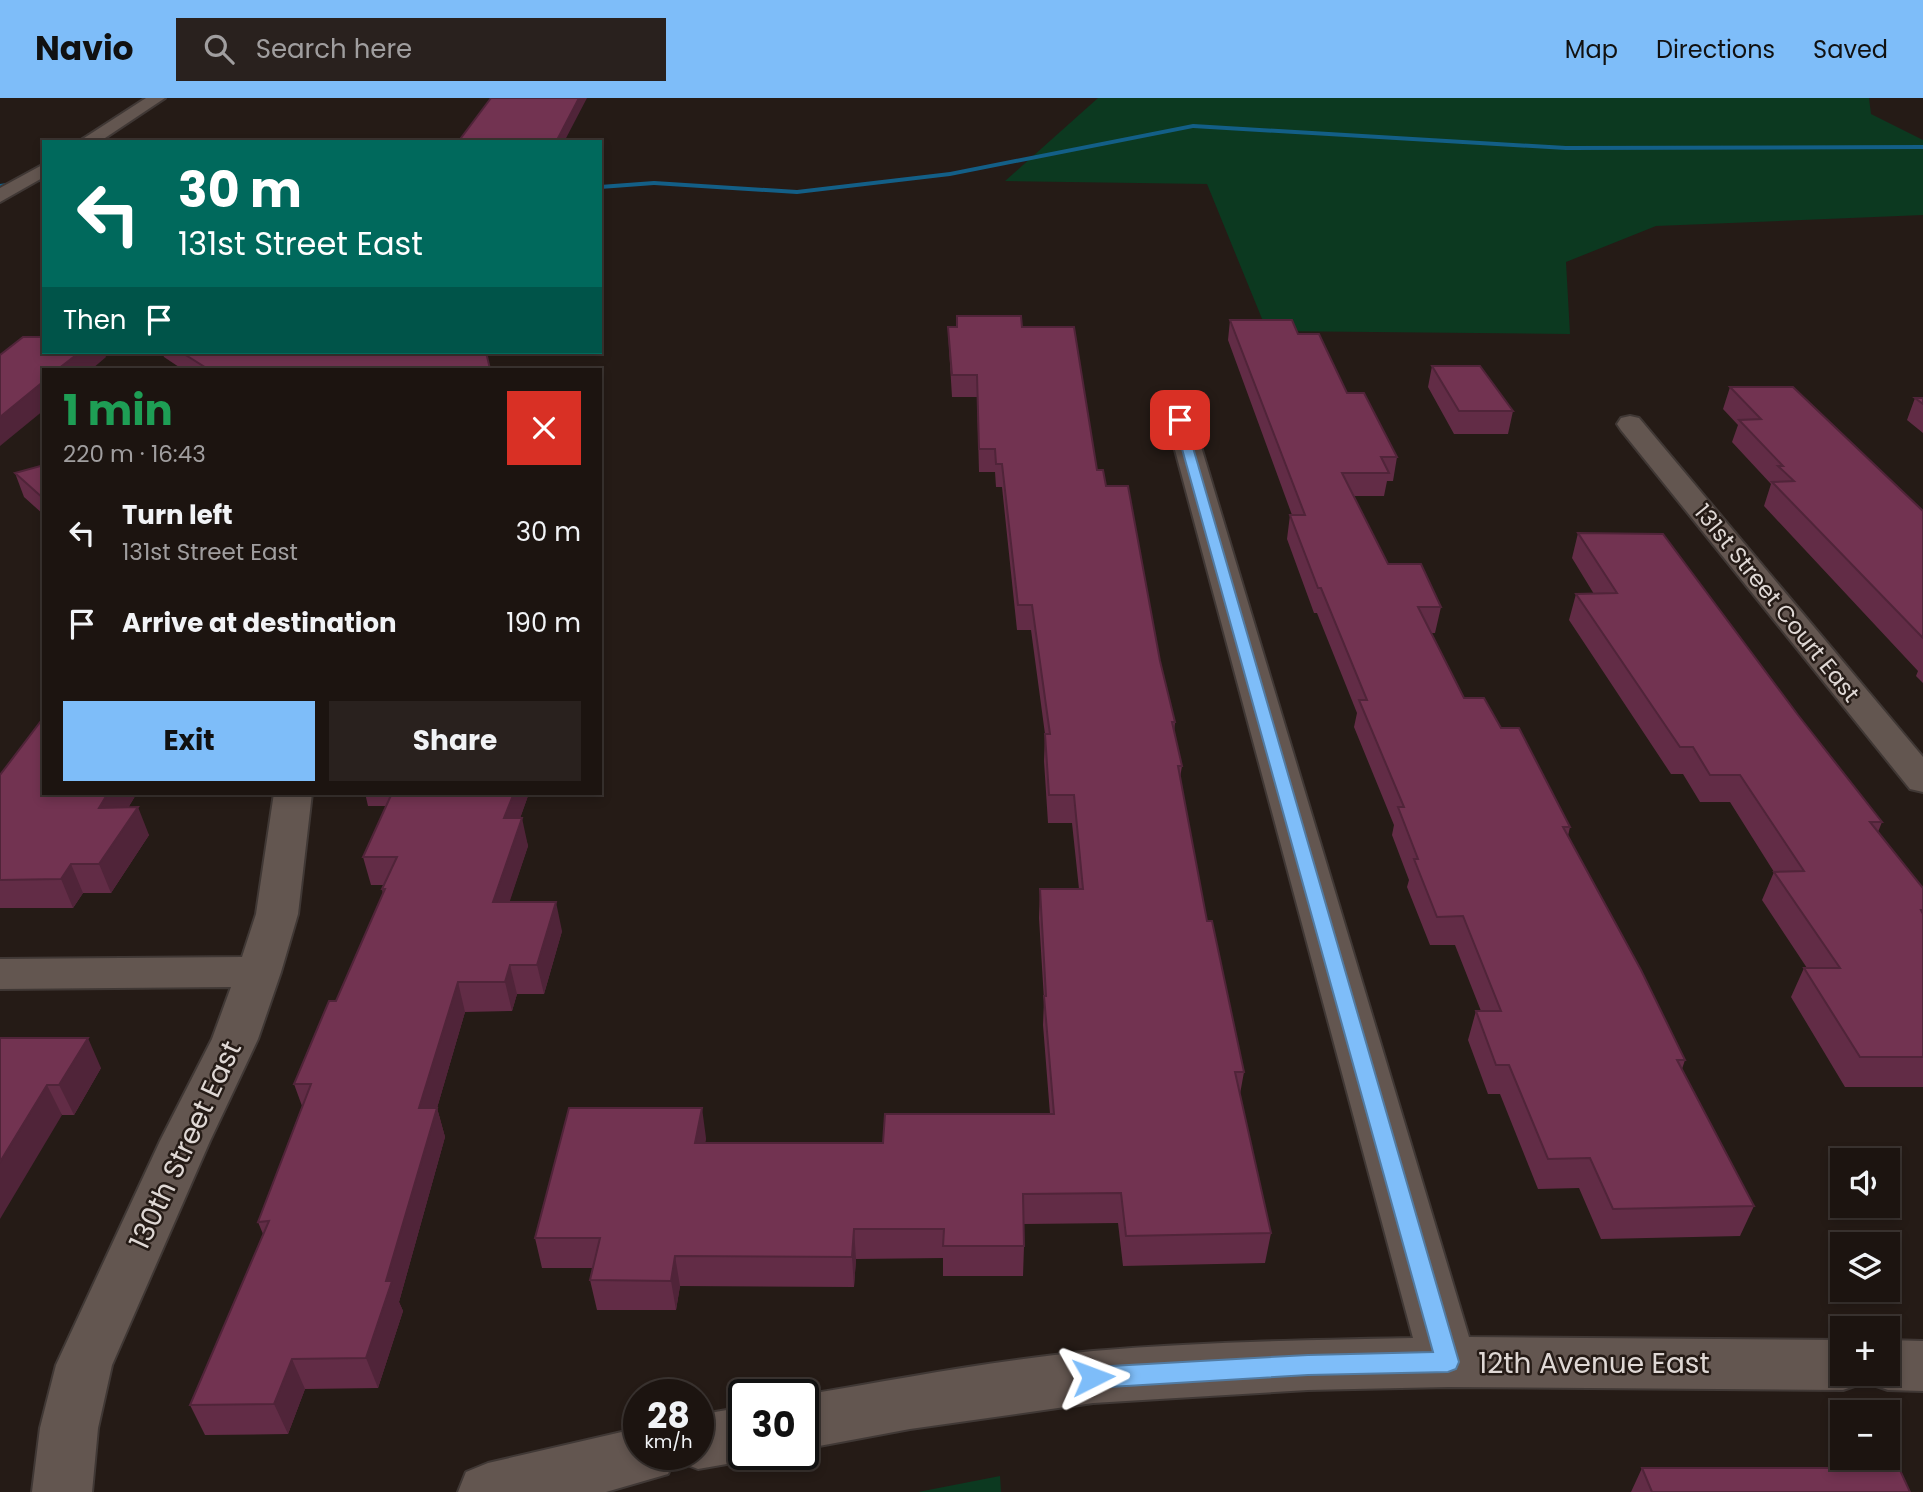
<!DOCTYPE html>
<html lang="en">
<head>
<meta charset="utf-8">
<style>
	:root { --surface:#1c1410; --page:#29211e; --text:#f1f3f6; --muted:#a09e9f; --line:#3a3330; --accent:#7ebdf9 }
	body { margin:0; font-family:Poppins,sans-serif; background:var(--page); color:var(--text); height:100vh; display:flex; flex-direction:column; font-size:26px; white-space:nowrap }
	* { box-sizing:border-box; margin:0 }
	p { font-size:23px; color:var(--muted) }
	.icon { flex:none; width:38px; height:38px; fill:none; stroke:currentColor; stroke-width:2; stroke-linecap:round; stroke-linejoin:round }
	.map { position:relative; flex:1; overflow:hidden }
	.panel { position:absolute; left:42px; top:270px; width:560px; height:427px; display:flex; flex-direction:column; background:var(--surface); border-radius:0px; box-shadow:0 4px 10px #0003,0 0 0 2px var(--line) }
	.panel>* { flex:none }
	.banner { position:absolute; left:42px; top:42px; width:560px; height:214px; border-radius:0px; box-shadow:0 4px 10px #0003,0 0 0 2px var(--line); background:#00695c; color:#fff; overflow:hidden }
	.controls { position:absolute; left:1830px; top:1050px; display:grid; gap:14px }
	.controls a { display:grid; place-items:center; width:70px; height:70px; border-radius:0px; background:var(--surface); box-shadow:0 4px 10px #0003,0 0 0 2px var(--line); font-size:35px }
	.speed { position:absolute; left:623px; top:1281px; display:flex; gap:14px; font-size:35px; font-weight:700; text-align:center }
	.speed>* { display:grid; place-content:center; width:91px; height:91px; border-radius:50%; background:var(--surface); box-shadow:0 4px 10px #0003,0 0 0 2px var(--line); line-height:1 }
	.speed small { font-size:18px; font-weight:400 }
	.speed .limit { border:4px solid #111; border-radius:10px; background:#fff; color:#111 }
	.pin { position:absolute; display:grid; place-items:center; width:60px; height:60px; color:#fff; margin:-30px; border-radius:14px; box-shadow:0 4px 10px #0006 }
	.me { position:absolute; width:77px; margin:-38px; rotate:87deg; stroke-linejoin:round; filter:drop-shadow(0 0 5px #0008) }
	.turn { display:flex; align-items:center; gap:24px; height:147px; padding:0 21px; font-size:32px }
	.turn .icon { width:91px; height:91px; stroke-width:2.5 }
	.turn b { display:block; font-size:49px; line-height:60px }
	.then { display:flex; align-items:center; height:66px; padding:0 21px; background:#0003; gap:14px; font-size:26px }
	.round { display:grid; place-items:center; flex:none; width:74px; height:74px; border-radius:0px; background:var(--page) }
	.head { display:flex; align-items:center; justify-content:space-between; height:119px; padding:0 21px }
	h1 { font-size:42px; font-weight:700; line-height:52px; color:#1e9e55 }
	.cta { display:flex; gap:14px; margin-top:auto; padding:14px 21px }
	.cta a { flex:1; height:80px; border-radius:0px; background:var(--accent); color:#111; font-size:28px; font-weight:700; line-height:80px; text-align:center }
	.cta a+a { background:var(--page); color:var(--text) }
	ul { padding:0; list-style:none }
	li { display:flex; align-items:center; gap:21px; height:91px; padding:0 21px }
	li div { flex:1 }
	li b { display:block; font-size:26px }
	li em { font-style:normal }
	header { display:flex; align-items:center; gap:42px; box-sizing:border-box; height:98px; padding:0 35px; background:var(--accent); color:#111 }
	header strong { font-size:33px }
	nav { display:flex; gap:38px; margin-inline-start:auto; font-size:24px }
	.search { width:490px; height:63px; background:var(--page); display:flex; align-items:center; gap:18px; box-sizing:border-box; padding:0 24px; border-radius:0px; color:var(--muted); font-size:26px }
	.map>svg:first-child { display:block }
	.green { fill:#0c3920 }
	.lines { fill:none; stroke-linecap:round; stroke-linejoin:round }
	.stream { fill:#135f87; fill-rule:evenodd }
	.minor-casing { stroke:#403835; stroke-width:4 }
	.minor { fill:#635650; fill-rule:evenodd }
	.wall { fill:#622c46 }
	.shaded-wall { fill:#502439 }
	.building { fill:#723351; stroke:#502439; stroke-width:2 }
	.route { fill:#7ebdf9; stroke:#527ba2; stroke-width:2 }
	.labels { text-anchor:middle; stroke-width:5; stroke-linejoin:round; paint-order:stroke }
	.street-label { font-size:23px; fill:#dfd8d5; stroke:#251b16 }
	.near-street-label { font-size:28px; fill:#dfd8d5; stroke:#251b16 }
</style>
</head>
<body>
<header>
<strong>Navio</strong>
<div class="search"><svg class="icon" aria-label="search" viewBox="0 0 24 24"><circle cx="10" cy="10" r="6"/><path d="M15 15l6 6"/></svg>Search here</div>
<nav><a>Map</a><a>Directions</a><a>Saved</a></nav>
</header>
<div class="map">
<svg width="1923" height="1394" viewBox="0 0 1923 1394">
	<rect width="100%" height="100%" fill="#251b16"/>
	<!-- green -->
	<path class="green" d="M 1098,0 L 1869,0 L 1871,16 L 1923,42 L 1923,117 L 1656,128 L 1566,164 L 1570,236 L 1267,233 L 1207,86 L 1005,83 Z
		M 1000,1378 L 1001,1394 L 918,1394 Z"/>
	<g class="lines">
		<!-- stream -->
		<path class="stream" d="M 1193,26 L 1566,48 L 1923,47 L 1923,51 L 1566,52 L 1193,30 L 950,78 L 797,96 L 654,87 L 600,91 L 600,87 L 654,83 L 797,92 L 950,74 Z
			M 44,79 L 44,83 L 0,90 L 0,86 Z"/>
		<defs>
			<path id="minor" d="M 146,0 L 165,0 L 99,44 L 78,44 Z
				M 44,66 L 44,79 L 0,104 L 0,90 Z
				M 1180,314 L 1189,316 L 1193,322 L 1469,1239 L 1843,1242 L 1843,1276 L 1888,1276 L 1888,1242 L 1923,1243 L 1923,1293 L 1888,1292 L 1868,1285 L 1866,1280 L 1863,1285 L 1843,1292 L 1448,1289 L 1308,1292 L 1093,1305 L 910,1331 L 803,1351 L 803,1297 C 899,1281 996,1262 1093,1253 C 1199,1244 1307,1242 1413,1240 L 1167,322 L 1171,316 Z
				M 1630,318 L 1639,320 L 1923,659 L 1923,694 L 1910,691 L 1621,332 L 1617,326 L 1621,320 Z
				M 274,695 L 312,695 L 298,816 L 281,874 L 258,941 L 210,1043 L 112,1267 L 98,1330 L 92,1394 L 32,1394 L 40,1330 L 56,1267 L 160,1043 L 212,941 L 231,889 L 0,891 L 0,861 L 242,859 L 256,816 Z
				M 744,1309 L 744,1356 L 762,1356 L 744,1363 L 698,1371 L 677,1363 L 675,1359 L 668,1376 L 606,1394 L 458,1394 L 466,1374 L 488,1365 L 639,1330 L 639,1356 L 698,1356 L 698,1317 Z"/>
		</defs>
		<!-- minor casing -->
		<use href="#minor" class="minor-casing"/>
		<!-- minor -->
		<use href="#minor" class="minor"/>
	</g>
	<!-- wall -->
	<path class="wall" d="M 1230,222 L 1298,236 L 1347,295 L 1397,359 L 1393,383 L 1387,383 L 1384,398 L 1354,398 L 1388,466 L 1441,509 L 1435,535 L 1431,535 L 1464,600 L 1501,630 L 1570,729 L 1568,738 L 1685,962 L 1682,971 L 1754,1108 L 1740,1138 L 1601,1141 L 1579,1090 L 1538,1091 L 1500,996 L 1488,996 L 1468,942 L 1476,913 L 1481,913 L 1455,847 L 1430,847 L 1407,789 L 1409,782 L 1392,737 L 1394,727 L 1354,629 L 1357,615 L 1317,515 L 1314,515 L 1287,441 L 1290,417 L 1292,417 L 1228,242 Z
		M 948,229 L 1022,229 L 1106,388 L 1160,563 L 1175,624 L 1174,635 L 1182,668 L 1180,680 L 1207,823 L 1244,974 L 1240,996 L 1271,1135 L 1265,1165 L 1123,1168 L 1118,1125 L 1024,1126 L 1024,1148 L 1023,1178 L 943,1178 L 943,1160 L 856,1161 L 854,1189 L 680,1188 L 676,1212 L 597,1212 L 590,1182 L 593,1170 L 542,1170 L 535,1140 L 706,1040 L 705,1045 L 883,1045 L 1050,1016 L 1043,927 L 1044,902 L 1039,820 L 1040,791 L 1079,791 L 1072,725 L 1048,725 L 1044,663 L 1045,636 L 1031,532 L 1017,532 L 1002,389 L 996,389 L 995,374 L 979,374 L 977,299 L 952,299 L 949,250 Z
		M 162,254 L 486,254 L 490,271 L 182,271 L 164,259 Z
		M 1432,268 L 1513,313 L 1508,336 L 1454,336 L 1428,289 Z
		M 1730,289 L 1923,413 L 1923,585 L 1916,578 L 1918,573 L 1764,408 L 1771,386 L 1732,344 L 1738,327 L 1723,311 Z
		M 1915,300 L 1923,300 L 1923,335 L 1907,322 Z
		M 44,367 L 44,417 L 24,399 L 15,375 Z
		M 1578,435 L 1798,617 L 1882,724 L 1878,734 L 1923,790 L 1923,989 L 1845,989 L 1791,899 L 1804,870 L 1807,870 L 1762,802 L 1774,774 L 1730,704 L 1700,704 L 1683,676 L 1671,676 L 1569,522 L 1576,496 L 1594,496 L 1572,460 Z
		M 0,677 L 44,695 L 137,695 L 128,710 L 149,737 L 111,795 L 83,795 L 73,810 L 0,810 Z
		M 365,695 L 529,695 L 520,720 L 528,748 L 509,804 L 562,833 L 544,896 L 517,896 L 512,913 L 465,914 L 437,1010 L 445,1039 L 399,1204 L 403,1213 L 378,1290 L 305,1291 L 288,1336 L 205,1337 L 190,1307 L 263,1136 L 258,1124 L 302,1008 L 294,986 L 336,903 L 383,796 L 382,791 L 384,787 L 371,787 L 363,759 L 386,708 L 368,708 Z
		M 0,940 L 101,970 L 74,1017 L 62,1017 Z
		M 1642,1370 L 1910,1394 L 1631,1394 Z"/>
	<!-- shaded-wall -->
	<path class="shaded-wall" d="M 579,0 L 587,0 L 564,44 L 556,44 Z
		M 80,254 L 104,254 L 106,259 L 92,271 L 58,271 Z
		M 44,283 L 44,312 L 0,348 L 0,319 Z
		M 108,695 L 137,695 L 110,738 L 99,710 Z
		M 514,695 L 529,695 L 510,749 L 504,720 Z
		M 138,709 L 149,737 L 111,795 L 99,766 Z
		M 522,720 L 528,748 L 500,833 L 493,804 Z
		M 71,766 L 83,795 L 73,810 L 61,781 Z
		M 556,804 L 562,833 L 544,896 L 537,867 Z
		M 510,867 L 517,896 L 512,913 L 505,884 Z
		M 458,884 L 465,914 L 437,1010 L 445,1039 L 399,1204 L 403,1213 L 378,1290 L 366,1260 L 386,1183 L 419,1010 Z
		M 88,940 L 101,970 L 74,1017 L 59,987 Z
		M 47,987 L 62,1017 L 0,1121 L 0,1064 Z
		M 702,1010 L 706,1040 L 700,1075 L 695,1045 Z
		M 854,1131 L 856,1161 L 854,1189 L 852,1159 Z
		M 675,1158 L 680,1188 L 676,1212 L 671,1183 Z
		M 292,1261 L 305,1291 L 288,1336 L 274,1306 Z"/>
	<!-- building -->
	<path class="building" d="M 491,0 L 579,0 L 556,44 L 458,44 Z
		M 957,218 L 1021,218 L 1022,229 L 1074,229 L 1097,372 L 1103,372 L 1106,388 L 1128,388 L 1160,563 L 1175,624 L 1172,624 L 1182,668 L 1178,668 L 1207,823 L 1212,823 L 1244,974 L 1235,974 L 1271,1135 L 1126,1138 L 1121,1095 L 1023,1096 L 1024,1148 L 943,1148 L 944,1131 L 854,1131 L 852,1159 L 675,1158 L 671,1183 L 590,1182 L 600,1140 L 535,1140 L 569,1010 L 702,1010 L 695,1045 L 883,1045 L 885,1016 L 1054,1016 L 1044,898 L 1046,898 L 1040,791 L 1083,791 L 1074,697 L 1049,697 L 1045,636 L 1050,636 L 1032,507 L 1018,507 L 1002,366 L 996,366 L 995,351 L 979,351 L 977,277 L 952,277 L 948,229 L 957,229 Z
		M 1230,222 L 1292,222 L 1298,236 L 1319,236 L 1347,295 L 1364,295 L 1397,359 L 1381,359 L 1389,375 L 1342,375 L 1388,466 L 1421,466 L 1441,509 L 1418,509 L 1464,600 L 1484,600 L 1501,630 L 1519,630 L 1570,729 L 1563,729 L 1641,872 L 1685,962 L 1677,962 L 1754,1108 L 1613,1111 L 1590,1060 L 1548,1061 L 1509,967 L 1496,967 L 1476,913 L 1501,913 L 1463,818 L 1437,819 L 1414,761 L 1418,761 L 1398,709 L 1404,709 L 1359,602 L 1367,602 L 1321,490 L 1318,490 L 1290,417 L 1305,417 Z
		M 23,239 L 44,239 L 44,254 L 80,254 L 58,271 L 44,271 L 44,283 L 0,319 L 0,257 Z
		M 181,254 L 486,254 L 490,271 L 208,271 Z
		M 1432,268 L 1480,268 L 1513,313 L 1459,313 Z
		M 1730,289 L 1793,289 L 1923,413 L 1923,540 L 1772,384 L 1794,383 L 1778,368 L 1783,368 L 1739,322 L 1761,321 Z
		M 1915,300 L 1923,300 L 1923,306 Z
		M 44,367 L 44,401 L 15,375 Z
		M 1578,435 L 1663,436 L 1798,617 L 1882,724 L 1870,724 L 1923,790 L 1923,812 L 1921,812 L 1923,816 L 1923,959 L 1860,959 L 1804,870 L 1840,870 L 1774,774 L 1804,773 L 1740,677 L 1710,677 L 1693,649 L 1680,649 L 1576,496 L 1617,495 Z
		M 44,619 L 44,695 L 108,695 L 99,710 L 138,709 L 99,766 L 71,766 L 61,781 L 0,782 L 0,677 Z
		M 392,695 L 514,695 L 504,720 L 522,720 L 493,804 L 556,804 L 537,867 L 510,867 L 505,884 L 458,884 L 419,1010 L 437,1010 L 386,1183 L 392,1183 L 366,1260 L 292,1261 L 274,1306 L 190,1307 L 269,1123 L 258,1124 L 311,986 L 294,986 L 329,903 L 336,903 L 385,791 L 382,791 L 397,759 L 363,759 Z
		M 0,940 L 88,940 L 59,987 L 47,987 L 0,1064 Z
		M 1642,1370 L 1899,1370 L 1910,1394 L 1652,1394 Z"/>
	<!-- route -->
	<path class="route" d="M 1176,320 L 1185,322 L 1459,1264 L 1456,1271 L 1448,1274 L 1308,1277 L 1093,1290 L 1085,1287 L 1081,1279 L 1085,1272 L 1093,1269 L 1308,1257 L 1433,1254 L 1174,322 Z"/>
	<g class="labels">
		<!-- street labels -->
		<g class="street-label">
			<text transform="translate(1777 505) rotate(51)" y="8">131st Street Court East</text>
		</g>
		<!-- near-street labels -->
		<g class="near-street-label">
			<text transform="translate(185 1047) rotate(-65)" y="10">130th Street East</text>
			<text x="1594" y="1275">12th Avenue East</text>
		</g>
	</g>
</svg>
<div class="controls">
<a><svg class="icon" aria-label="sound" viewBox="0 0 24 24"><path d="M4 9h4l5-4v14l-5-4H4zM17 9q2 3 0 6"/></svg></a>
<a><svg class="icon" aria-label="layers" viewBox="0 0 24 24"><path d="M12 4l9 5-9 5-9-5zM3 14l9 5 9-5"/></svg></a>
<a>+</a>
<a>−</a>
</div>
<div class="speed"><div>28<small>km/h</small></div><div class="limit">30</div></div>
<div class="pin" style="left:1180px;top:322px;background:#d93025"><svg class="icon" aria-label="arrive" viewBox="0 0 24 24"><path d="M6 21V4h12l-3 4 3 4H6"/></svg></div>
<svg class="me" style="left:1093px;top:1279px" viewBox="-20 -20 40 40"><path d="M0-17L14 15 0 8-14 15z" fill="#7ebdf9" stroke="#fff" stroke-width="4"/></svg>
<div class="banner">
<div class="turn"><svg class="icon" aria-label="left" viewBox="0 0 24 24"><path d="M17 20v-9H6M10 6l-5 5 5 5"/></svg><div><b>30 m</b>131st Street East</div></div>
<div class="then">Then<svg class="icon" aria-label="arrive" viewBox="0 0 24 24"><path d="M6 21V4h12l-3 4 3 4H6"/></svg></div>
</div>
<section class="panel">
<div class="head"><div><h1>1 min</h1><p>220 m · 16:43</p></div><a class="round" style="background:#d93025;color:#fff"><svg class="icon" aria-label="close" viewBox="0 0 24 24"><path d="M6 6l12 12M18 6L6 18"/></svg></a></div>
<ul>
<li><svg class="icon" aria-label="left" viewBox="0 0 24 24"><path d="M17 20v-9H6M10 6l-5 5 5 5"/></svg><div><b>Turn left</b><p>131st Street East</p></div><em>30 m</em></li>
<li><svg class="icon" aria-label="arrive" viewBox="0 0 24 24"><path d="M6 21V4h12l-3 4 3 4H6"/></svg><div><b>Arrive at destination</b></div><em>190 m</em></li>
</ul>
<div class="cta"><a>Exit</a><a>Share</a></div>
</section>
</div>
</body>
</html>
